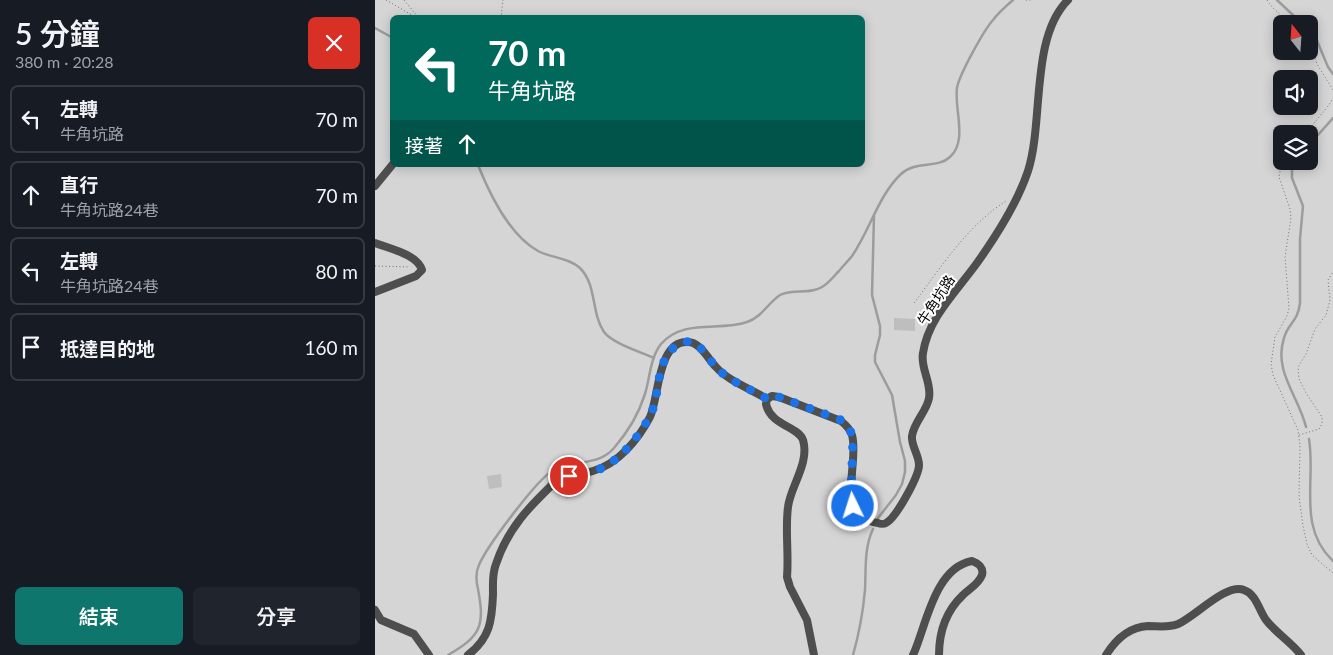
<!DOCTYPE html>
<html lang="zh-TW">
<head>
<meta charset="utf-8">
<style>
	:root { --surface:#171b24; --page:#20242c; --text:#f1f3f6; --muted:#9ea1a6; --line:#363941; --accent:#0f766e }
	body { margin:0; font-family:Lato,"Noto Sans TC",sans-serif; background:var(--page); color:var(--text); height:100vh; display:flex; flex-direction:column; font-size:19px; white-space:nowrap }
	* { box-sizing:border-box; margin:0 }
	p { font-size:16px; color:var(--muted) }
	.icon { flex:none; width:28px; height:28px; fill:none; stroke:currentColor; stroke-width:2; stroke-linecap:round; stroke-linejoin:round }
	.map { position:relative; flex:1; overflow:hidden }
	.details { display:flex; flex-direction:column; background:var(--surface); width:375px }
	.details>* { flex:none }
	.top-card { position:absolute; left:15px; top:15px; width:475px; height:152px; border-radius:8px; box-shadow:0 2px 12px #0003; background:#00695c; color:#fff; overflow:hidden }
	.needle { width:32px; rotate:343deg }
	.buttons { position:absolute; left:898px; top:15px; display:grid; gap:10px }
	.buttons a { display:grid; place-items:center; width:45px; height:45px; border-radius:8px; background:var(--surface); box-shadow:0 2px 12px #0003; font-size:25px }
	.pin { position:absolute; display:grid; place-items:center; width:42px; height:42px; color:#fff; margin:-21px; border:2px solid #fff; border-radius:50%; box-shadow:0 1px 5px #0007 }
	.me { position:absolute; width:55px; margin:-28px; rotate:356deg; stroke-linejoin:round; filter:drop-shadow(0 0 4px #0008) }
	.turn { display:flex; align-items:center; gap:18px; height:105px; padding:0 15px; font-size:22px }
	.turn .icon { width:65px; height:65px; stroke-width:2.5 }
	.turn b { display:block; font-size:35px; line-height:42px }
	.then { display:flex; align-items:center; height:48px; padding:0 15px; background:#0003; gap:10px; font-size:19px }
	.round { display:grid; place-items:center; flex:none; width:52px; height:52px; border-radius:8px; background:var(--page) }
	.headline { display:flex; align-items:center; justify-content:space-between; height:85px; padding:0 15px }
	h1 { font-size:30px; font-weight:600; line-height:38px }
	.action { display:flex; gap:10px; margin-top:auto; padding:10px 15px }
	.action a { flex:1; height:58px; border-radius:8px; background:var(--accent); color:#fff; font-size:20px; font-weight:600; line-height:58px; text-align:center }
	.action a+a { background:var(--page); color:var(--text) }
	ul { padding:0; list-style:none }
	li { display:flex; align-items:center; gap:15px; height:68px; margin:0 10px 8px; padding:0 5px; border:2px solid var(--line); border-radius:8px }
	li div { flex:1 }
	li b { display:block; font-size:19px }
	li em { font-style:normal }
	main { display:flex; flex:1; min-height:0 }
	.map>svg:first-child { display:block }
	.green { fill:#d5d5d5; fill-rule:evenodd }
	.lines { fill:none; stroke-linecap:round; stroke-linejoin:round }
	.stream { stroke:#9c9c9c; stroke-width:2.5 }
	.building { fill:#bebebe }
	.path { stroke:#707070; stroke-width:1; stroke-dasharray:1 2.5; stroke-linecap:butt }
	.minor { stroke:#4e4e4e; stroke-width:8 }
	.route { stroke:#1a73e8; stroke-width:9; stroke-dasharray:0 16.2 }
	.labels { text-anchor:middle; stroke-width:4; stroke-linejoin:round; paint-order:stroke }
	.street-label { font-size:14px; fill:#000; stroke:#fff }
</style>
</head>
<body>
<main>
<section class="details">
<div class="headline"><div><h1>5 分鐘</h1><p>380 m · 20:28</p></div><a class="round" style="background:#d93025;color:#fff"><svg class="icon" aria-label="close" viewBox="0 0 24 24"><path d="M6 6l12 12M18 6L6 18"/></svg></a></div>
<ul>
<li><svg class="icon" aria-label="left" viewBox="0 0 24 24"><path d="M17 20v-9H6M10 6l-5 5 5 5"/></svg><div><b>左轉</b><p>牛角坑路</p></div><em>70 m</em></li>
<li><svg class="icon" aria-label="ahead" viewBox="0 0 24 24"><path d="M12 20V5M6 11l6-6 6 6"/></svg><div><b>直行</b><p>牛角坑路24巷</p></div><em>70 m</em></li>
<li><svg class="icon" aria-label="left" viewBox="0 0 24 24"><path d="M17 20v-9H6M10 6l-5 5 5 5"/></svg><div><b>左轉</b><p>牛角坑路24巷</p></div><em>80 m</em></li>
<li><svg class="icon" aria-label="arrive" viewBox="0 0 24 24"><path d="M6 21V4h12l-3 4 3 4H6"/></svg><div><b>抵達目的地</b></div><em>160 m</em></li>
</ul>
<div class="action"><a>結束</a><a>分享</a></div>
</section>
<div class="map">
<svg width="958" height="655" viewBox="0 0 958 655">
	<rect width="100%" height="100%" fill="#fff"/>
	<!-- green -->
	<path class="green" d="M 0,0 L 958,0 L 958,655 L 0,655 ZM 18,18 L 488,18 L 488,165 L 18,165 ZM 906,24 L 934,24 L 934,51 L 906,51 ZM 906,79 L 934,79 L 934,106 L 906,106 ZM 906,134 L 934,134 L 934,161 L 906,161 Z"/>
	<g class="lines">
		<!-- stream -->
		<path class="stream" d="M 902,0 L 920,17 L 930,24
			M 934,26 L 938,31 L 953,67 L 958,74
			M 0,28 L 18,38
			M 934,145 L 958,118
			M 920,161 L 917,169 L 917,178 L 928,206 L 925,239 L 925,303 C 923,322 913,323 909,338 C 898,371 924,397 931,427
			M 103,165 C 115,195 134,235 163,251 C 177,258 194,258 205,268 C 222,285 216,313 229,332 C 237,343 266,352 279,358
			M 499,215 L 497,295 L 505,326 L 505,335 L 500,355 L 500,362 L 517,395 L 525,442 L 530,461 L 530,472 L 527,484 L 521,495 L 503,518
			M 934,439 C 941,481 922,527 958,561
			M 73,655 C 106,636 110,626 103,589 C 101,581 100,573 104,565 C 112,546 161,481 177,471 C 197,459 223,467 239,448 C 252,433 264,413 270,394 C 275,378 275,358 286,344 C 309,318 344,332 372,322 C 387,317 393,303 405,295 C 418,288 434,295 447,287 C 454,283 459,276 464,271 C 468,266 473,261 477,256 C 495,230 503,196 526,174 C 541,160 562,169 575,157 C 593,141 579,109 582,88 C 584,75 609,30 618,20 C 624,12 631,6 638,0
			M 478,655 C 484,634 488,612 490,590 C 491,570 489,548 498,529"/>
	</g>
	<!-- building -->
	<path class="building" d="M 519,318 L 540,319 L 540,331 L 519,330 Z
		M 126,474 L 127,487 L 114,489 L 112,476 Z
		M 205,484 L 208,492 L 191,499 L 188,491 Z"/>
	<g class="lines">
		<!-- path -->
		<path class="path" d="M 11,0 L 42,18
			M 29,0 L 44,18
			M 651,0 L 657,0
			M 892,0 L 898,8 L 916,24
			M 126,18 L 128,0
			M 934,42 L 942,64 L 958,90
			M 930,134 L 954,105 L 958,98
			M 907,161 L 904,177 L 915,209 L 916,218 L 910,257 L 914,308 L 912,316 L 900,337 L 896,364 L 898,375 L 923,430 L 925,446 L 924,496 L 928,526 L 932,544 L 937,555 L 958,573
			M 0,266 L 35,267
			M 539,303 C 567,266 592,226 631,201
			M 924,435 L 944,429 L 947,424 L 947,417 L 931,393 L 924,379 L 923,367 L 931,354 L 940,329 L 951,315 L 955,300 L 953,280 L 958,272"/>
		<!-- minor -->
		<path class="minor" d="M 0,186 L 18,164
			M 0,243 C 15,249 42,254 47,270 L 41,276 L 0,292
			M 0,610 L 6,620 L 39,634 L 54,655
			M 93,655 C 115,638 117,621 118,594 C 118,583 117,574 121,564 C 133,528 154,507 181,481 C 193,475 205,475 218,471 C 243,464 263,440 275,417 C 284,399 282,340 313,342 C 325,342 333,359 341,367 C 353,381 376,389 392,399
			M 439,655 L 432,620 L 415,587 L 412,577 C 414,554 410,530 413,507 C 415,487 435,463 428,440 C 423,426 396,426 391,404 L 392,399 L 397,396 L 404,397 L 466,421 C 471,425 475,429 477,435 C 485,463 458,516 503,523 C 505,524 509,524 511,523 C 521,518 544,476 544,465 C 544,455 536,446 537,436 C 539,422 552,411 554,398 C 557,383 545,368 548,353 C 553,318 582,291 602,263 C 622,235 642,204 653,171 C 669,121 655,38 693,0
			M 538,655 C 551,627 559,568 597,561 C 603,563 609,568 607,575 C 604,584 594,589 588,595 C 571,611 564,631 564,655
			M 731,655 C 741,639 754,627 773,626 C 784,626 793,628 803,624 C 821,616 851,583 869,590 C 881,594 884,610 891,620 C 901,633 916,642 926,655"/>
	</g>
	<g class="lines">
		<!-- route -->
		<path class="route" d="M 194,476 C 205,474 217,473 227,468 C 247,458 263,437 274,418 C 287,395 278,363 302,345 C 306,342 311,341 316,342 C 326,345 334,359 340,366 C 353,381 376,389 392,399 L 397,396 L 404,397 L 466,420 L 473,427 L 478,436 L 476,495 L 478,506"/>
	</g>
	<g class="labels">
		<!-- street labels -->
		<g class="street-label">
			<text transform="translate(561 300) rotate(-57)" y="5">牛角坑路</text>
		</g>
	</g>
</svg>
<div class="buttons">
<a><svg class="needle" viewBox="-14 -14 28 28"><path d="M0-13l5 13h-10z" fill="#e53935"/><path d="M0 13l5-13h-10z" fill="#9ea1a6"/></svg></a>
<a><svg class="icon" aria-label="sound" viewBox="0 0 24 24"><path d="M4 9h4l5-4v14l-5-4H4zM17 9q2 3 0 6"/></svg></a>
<a><svg class="icon" aria-label="layers" viewBox="0 0 24 24"><path d="M12 4l9 5-9 5-9-5zM3 14l9 5 9-5"/></svg></a>
</div>
<div class="pin" style="left:194px;top:476px;background:#d93025"><svg class="icon" aria-label="arrive" viewBox="0 0 24 24"><path d="M6 21V4h12l-3 4 3 4H6"/></svg></div>
<svg class="me" style="left:478px;top:506px" viewBox="-20 -20 40 40"><circle r="17" fill="#1a73e8" stroke="#fff" stroke-width="3"/><path d="M0-11L8 9 0 5-8 9z" fill="#fff"/></svg>
<div class="top-card">
<div class="turn"><svg class="icon" aria-label="left" viewBox="0 0 24 24"><path d="M17 20v-9H6M10 6l-5 5 5 5"/></svg><div><b>70 m</b>牛角坑路</div></div>
<div class="then">接著<svg class="icon" aria-label="ahead" viewBox="0 0 24 24"><path d="M12 20V5M6 11l6-6 6 6"/></svg></div>
</div>
</div>
</main>
</body>
</html>
